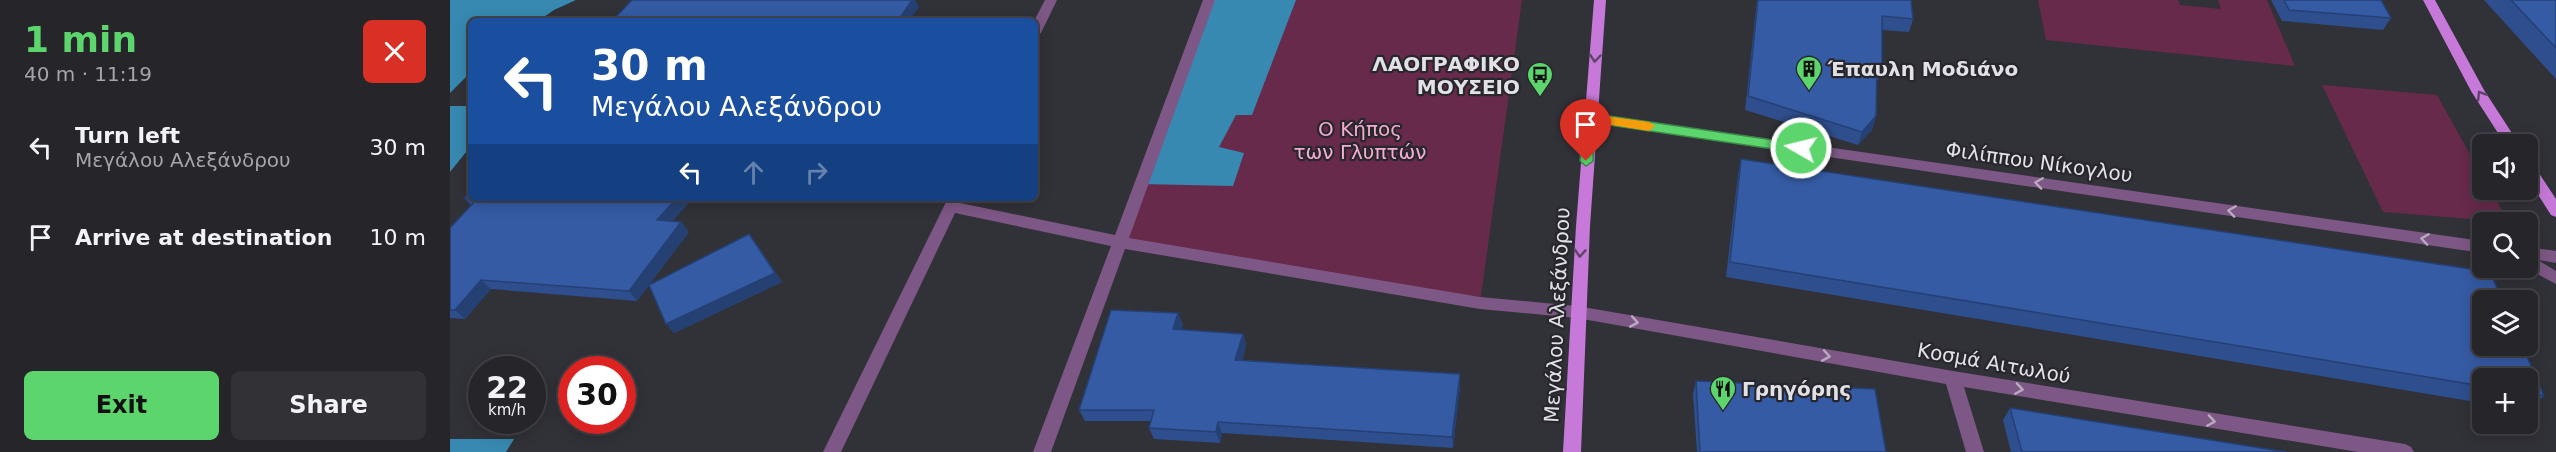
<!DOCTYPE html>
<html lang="en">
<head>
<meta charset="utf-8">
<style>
	:root { --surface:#25252a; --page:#313136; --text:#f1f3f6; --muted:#a3a5a8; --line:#424247; --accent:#5cd56d }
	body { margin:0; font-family:"DejaVu Sans",sans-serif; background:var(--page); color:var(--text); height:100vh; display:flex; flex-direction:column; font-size:22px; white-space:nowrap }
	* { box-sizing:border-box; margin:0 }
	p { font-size:20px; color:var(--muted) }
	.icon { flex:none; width:33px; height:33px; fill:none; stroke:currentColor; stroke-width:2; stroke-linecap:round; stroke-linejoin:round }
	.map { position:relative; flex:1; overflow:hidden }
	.panel { display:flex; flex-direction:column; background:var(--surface); width:450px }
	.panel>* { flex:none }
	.banner { position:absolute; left:18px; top:18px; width:570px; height:183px; border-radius:9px; box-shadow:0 3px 15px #0003,0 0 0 2px var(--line); background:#1a4fa0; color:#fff; overflow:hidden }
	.controls { position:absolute; left:2022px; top:134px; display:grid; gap:12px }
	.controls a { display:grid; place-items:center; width:66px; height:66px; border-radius:9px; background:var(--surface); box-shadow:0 3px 15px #0003,0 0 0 2px var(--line); font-size:30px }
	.speed { position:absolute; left:18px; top:356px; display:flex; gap:12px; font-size:30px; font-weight:700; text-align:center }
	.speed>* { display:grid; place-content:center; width:78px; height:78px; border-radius:50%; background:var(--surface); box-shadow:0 3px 15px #0003,0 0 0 2px var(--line); line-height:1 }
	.speed small { font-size:15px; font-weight:400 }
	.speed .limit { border:9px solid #d22; background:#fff; color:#111 }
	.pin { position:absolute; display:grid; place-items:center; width:51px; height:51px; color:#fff; margin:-62px -26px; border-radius:50% 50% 50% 0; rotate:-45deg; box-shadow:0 0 6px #0007 }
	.pin .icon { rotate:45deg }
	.me { position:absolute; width:66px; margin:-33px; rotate:278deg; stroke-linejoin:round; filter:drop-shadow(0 0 4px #0008) }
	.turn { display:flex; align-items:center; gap:21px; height:126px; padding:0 24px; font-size:27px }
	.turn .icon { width:78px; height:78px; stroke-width:2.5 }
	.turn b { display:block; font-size:42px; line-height:51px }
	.lanes { display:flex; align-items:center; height:57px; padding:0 24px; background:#0003; justify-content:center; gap:30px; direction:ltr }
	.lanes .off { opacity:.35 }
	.round { display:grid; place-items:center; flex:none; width:63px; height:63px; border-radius:9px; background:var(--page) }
	.headline { display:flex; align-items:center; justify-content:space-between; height:102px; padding:0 24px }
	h1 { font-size:36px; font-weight:700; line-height:45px; color:var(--accent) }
	.action { display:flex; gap:12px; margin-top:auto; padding:12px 24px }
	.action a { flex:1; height:69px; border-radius:9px; background:var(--accent); color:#111; font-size:24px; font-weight:700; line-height:69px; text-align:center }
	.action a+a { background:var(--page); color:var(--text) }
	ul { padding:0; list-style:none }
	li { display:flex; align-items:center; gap:18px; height:90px; padding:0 24px }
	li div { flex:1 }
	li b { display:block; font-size:22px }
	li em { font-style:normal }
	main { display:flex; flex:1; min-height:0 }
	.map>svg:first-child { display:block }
	.green { fill:#672a4b }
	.water { fill:#3789b1 }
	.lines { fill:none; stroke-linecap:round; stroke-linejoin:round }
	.street { fill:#7d5785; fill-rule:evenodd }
	.primary { fill:#c679d8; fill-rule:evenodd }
	.wall { fill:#2e4e8d }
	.shaded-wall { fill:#254073 }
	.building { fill:#355ba4; stroke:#254073; stroke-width:1.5 }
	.oneway { stroke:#5f446a }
	.oneway2 { stroke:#b9aabf }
	.route { fill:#5cd56d; stroke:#3c8a47; stroke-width:1.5 }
	.slow { fill:#f59e0b }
	.labels { text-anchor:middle; stroke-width:4.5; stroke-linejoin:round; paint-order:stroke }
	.poi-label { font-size:20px; font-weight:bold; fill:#e1e1e6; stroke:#28272e; text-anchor:start }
	.park-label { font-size:20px; fill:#f3acce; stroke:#28272e }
	.street-label { font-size:20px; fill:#e1e1e6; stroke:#28272e }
</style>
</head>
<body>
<main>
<section class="panel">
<div class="headline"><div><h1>1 min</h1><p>40 m · 11:19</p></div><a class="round" style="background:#d93025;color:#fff"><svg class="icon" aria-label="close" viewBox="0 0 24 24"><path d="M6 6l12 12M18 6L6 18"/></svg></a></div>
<ul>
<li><svg class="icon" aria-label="left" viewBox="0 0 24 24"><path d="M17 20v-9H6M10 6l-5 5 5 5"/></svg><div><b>Turn left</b><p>Μεγάλου Αλεξάνδρου</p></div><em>30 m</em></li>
<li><svg class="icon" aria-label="arrive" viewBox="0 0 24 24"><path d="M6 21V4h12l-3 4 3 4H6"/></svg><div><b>Arrive at destination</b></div><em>10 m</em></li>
</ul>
<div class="action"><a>Exit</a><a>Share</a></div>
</section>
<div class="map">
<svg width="2106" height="452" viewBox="0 0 2106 452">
	<rect width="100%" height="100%" fill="#313138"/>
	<!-- green -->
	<path class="green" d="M 759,0 L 1072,0 L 1030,303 L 670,242 Z
		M 1588,0 L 1728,0 L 1730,5 L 1771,9 L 1768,0 L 1817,0 L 1845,66 L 1596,40 Z
		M 1872,85 L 1987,95 L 2032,176 L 2032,189 L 2040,189 L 2059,222 L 1933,212 Z"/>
	<!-- water -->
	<path class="water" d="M 0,0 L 126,0 L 104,10 L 88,21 L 21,21 L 21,72 L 0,93 Z
		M 759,0 L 846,0 L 802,115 L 786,115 L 769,147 L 794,153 L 783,186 L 691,184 Z
		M 0,106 L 21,106 L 21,146 L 0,172 Z
		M 0,439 L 64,439 L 56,452 L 0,452 Z"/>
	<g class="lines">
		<!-- street -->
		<path class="street" d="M 595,0 L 607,0 L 591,33 L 585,37 L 584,21 Z
			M 753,0 L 765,0 L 679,238 L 1030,297 L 1127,306 L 1503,371 L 1955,444 L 1961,447 L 1964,452 L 1908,452 L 1514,387 L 1534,452 L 1516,452 L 1496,384 L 1127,318 L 1030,309 L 675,249 L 601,452 L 583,452 L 661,246 L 505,213 L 391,452 L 373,452 L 498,198 L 512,198 L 510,203 L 665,235 Z
			M 1139,113 L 2032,241 L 2032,253 L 1134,121 L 1132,118 L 1134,115 Z
			M 2078,247 L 2106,251 L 2106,263 L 2088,260 L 2106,271 L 2106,284 L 2074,267 L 2078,267 Z"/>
		<!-- primary -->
		<path class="primary" d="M 1144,0 L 1156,0 L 1140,226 L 1131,452 L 1113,452 L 1126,226 Z
			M 1973,0 L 1985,0 L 2034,90 L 2069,144 L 2055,144 L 2021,91 Z
			M 2078,163 L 2083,164 L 2106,199 L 2106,217 L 2101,215 L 2078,179 Z"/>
	</g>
	<!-- wall -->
	<path class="wall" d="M 1307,0 L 1461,0 L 1463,19 L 1459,32 L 1432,30 L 1432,66 L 1428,80 L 1427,80 L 1426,116 L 1422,130 L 1408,145 L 1295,110 Z
		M 1821,0 L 1931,0 L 1941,18 L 1933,30 L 1832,21 Z
		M 2034,0 L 2106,0 L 2106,79 Z
		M 1291,159 L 2040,272 L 2052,300 L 2032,300 L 2032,345 L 2072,345 L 2094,396 L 2078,409 L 2078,378 L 2032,378 L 2032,403 L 1276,277 L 1288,175 Z
		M 14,198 L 243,198 L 222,221 L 231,222 L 239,232 L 199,285 L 306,243 L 332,282 L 224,333 L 216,324 L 199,285 L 187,301 L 41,289 L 15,319 L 0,318 L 0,228 L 21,205 Z
		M 728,313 L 733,325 L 731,330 L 793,334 L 796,345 L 792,361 L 1010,374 L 1010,386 L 1003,448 L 772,433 L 770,443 L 704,439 L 699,428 L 701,421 L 635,421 L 629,410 Z
		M 1246,381 L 1436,452 L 1247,452 L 1243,394 Z
		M 1560,408 L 1836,452 L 1561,452 L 1553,420 Z"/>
	<!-- shaded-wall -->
	<path class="shaded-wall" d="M 462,0 L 465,0 L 469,7 L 459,21 L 448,21 Z
		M 1426,116 L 1422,130 L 1408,145 L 1412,132 Z
		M 227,198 L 243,198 L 215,230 L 207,220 Z
		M 231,222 L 239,232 L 187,301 L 179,291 Z
		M 299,234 L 332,282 L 224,333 L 216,324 Z
		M 31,280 L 41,289 L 15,319 L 5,310 Z
		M 728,313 L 733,325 L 728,341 L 723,329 Z
		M 793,334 L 796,345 L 789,372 L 785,360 Z
		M 1010,374 L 1010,386 L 1003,448 L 1002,437 Z
		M 768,422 L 772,433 L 770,443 L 766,432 Z"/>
	<!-- building -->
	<path class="building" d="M 182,0 L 462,0 L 448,21 L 162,21 Z
		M 1308,0 L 1461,0 L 1463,19 L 1432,16 L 1432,66 L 1427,65 L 1426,116 L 1412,132 L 1298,96 Z
		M 1834,0 L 1931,0 L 1941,18 L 1839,10 Z
		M 2061,0 L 2106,0 L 2106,48 Z
		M 1291,159 L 2040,272 L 2052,300 L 2032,300 L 2032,345 L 2072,345 L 2094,396 L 2078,393 L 2078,378 L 2032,378 L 2032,386 L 1280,262 Z
		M 21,192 L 21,198 L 227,198 L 207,220 L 231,222 L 179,291 L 31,280 L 5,310 L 0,310 L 0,228 L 26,200 L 14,198 Z
		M 299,234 L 325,273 L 216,324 L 199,285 Z
		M 661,310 L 728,313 L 723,329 L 793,334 L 785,360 L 1010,374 L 1002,437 L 768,422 L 766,432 L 699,428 L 704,410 L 629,410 Z
		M 1246,381 L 1425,389 L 1436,452 L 1250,452 Z
		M 1560,408 L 1836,452 L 1572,452 Z"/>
	<!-- one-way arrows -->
	<defs><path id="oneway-chevron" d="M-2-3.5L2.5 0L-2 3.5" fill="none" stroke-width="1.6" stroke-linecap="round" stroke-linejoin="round" transform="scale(1.5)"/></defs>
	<g class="oneway">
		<use href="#oneway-chevron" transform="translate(1145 58) rotate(95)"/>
		<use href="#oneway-chevron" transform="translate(2031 95) rotate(-122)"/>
		<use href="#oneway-chevron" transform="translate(1130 253) rotate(94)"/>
	</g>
	<g class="oneway2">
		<use href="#oneway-chevron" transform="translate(1589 183) rotate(-172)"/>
		<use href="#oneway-chevron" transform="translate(1782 211) rotate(-172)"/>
		<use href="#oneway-chevron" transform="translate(1975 239) rotate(-172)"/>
		<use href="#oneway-chevron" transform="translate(1184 322) rotate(10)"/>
		<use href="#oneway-chevron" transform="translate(1376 356) rotate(10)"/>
		<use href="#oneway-chevron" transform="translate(1569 389) rotate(9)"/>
		<use href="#oneway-chevron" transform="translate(1761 421) rotate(9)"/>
	</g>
	<!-- route -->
	<path class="route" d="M 1139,113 L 1351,144 L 1357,148 L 1351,153 L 1145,123 L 1143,161 L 1136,166 L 1130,161 L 1133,118 Z"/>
	<!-- slow -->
	<path class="slow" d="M 1148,115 L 1199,122 L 1205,126 L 1199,131 L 1143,122 L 1143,116 Z"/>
	<!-- icons -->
	<defs>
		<symbol id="building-pin" viewBox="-11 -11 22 30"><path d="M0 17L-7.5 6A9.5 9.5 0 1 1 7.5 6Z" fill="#5cd56d" stroke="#28272e"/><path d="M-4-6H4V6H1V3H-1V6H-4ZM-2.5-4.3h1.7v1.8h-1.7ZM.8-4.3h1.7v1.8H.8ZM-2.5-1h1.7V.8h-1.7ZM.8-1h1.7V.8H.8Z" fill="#111"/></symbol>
		<symbol id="bus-pin" viewBox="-11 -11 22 30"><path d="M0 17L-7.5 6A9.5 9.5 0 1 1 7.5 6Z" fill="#5cd56d" stroke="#28272e"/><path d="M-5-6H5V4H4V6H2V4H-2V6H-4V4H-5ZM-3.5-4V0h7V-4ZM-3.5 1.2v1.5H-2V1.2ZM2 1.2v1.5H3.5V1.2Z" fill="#111"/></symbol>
		<symbol id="restaurant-pin" viewBox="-11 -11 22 30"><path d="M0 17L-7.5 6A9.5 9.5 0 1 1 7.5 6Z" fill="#5cd56d" stroke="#28272e"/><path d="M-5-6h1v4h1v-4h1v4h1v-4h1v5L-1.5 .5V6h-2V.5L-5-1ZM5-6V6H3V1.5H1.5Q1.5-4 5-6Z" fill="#111"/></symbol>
	</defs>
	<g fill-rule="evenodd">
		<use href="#building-pin" x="1344" y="54" width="30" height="40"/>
		<use href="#bus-pin" x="1075" y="60" width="30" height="40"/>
		<use href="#restaurant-pin" x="1258" y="374" width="30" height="40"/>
	</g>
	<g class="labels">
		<!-- poi labels -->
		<g class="poi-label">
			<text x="1070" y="71" text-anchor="end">ΛΑΟΓΡΑΦΙΚΟ<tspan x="1070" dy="23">ΜΟΥΣΕΙΟ</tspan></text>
			<text x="1378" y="76">Έπαυλη Μοδιάνο</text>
			<text x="1292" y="396">Γρηγόρης</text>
		</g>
		<!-- park labels -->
		<g class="park-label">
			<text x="910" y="136">Ο Κήπος<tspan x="910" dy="23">των Γλυπτών</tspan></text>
		</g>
		<!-- street labels -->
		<g class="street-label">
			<text transform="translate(1589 162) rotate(8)" y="7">Φιλίππου Νίκογλου</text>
			<text transform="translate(1107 315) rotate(-87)" y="7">Μεγάλου Αλεξάνδρου</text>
			<text transform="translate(1544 363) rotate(10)" y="7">Κοσμά Αιτωλού</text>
		</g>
	</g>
</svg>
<div class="controls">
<a><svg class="icon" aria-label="sound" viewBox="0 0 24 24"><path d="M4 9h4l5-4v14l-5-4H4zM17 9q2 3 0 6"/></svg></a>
<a><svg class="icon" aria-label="search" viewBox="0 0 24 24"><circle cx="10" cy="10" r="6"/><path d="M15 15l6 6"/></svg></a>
<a><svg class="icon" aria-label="layers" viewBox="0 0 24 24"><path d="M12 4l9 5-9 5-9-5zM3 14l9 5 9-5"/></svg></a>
<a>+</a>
</div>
<div class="speed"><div>22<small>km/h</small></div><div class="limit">30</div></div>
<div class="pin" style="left:1136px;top:161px;background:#d93025"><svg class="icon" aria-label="arrive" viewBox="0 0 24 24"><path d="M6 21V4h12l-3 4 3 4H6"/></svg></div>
<svg class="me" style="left:1351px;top:148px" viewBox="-20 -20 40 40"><circle r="17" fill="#5cd56d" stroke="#fff" stroke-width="3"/><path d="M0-11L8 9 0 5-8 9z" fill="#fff"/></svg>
<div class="banner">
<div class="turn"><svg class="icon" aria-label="left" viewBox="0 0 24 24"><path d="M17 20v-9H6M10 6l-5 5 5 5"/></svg><div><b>30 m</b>Μεγάλου Αλεξάνδρου</div></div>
<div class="lanes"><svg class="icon" aria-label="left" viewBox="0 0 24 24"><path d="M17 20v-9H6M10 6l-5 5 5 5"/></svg><svg class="icon off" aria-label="ahead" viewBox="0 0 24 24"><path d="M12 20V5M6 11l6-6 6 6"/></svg><svg class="icon off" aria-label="right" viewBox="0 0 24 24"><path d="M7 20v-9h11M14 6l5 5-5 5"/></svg></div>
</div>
</div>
</main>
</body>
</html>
